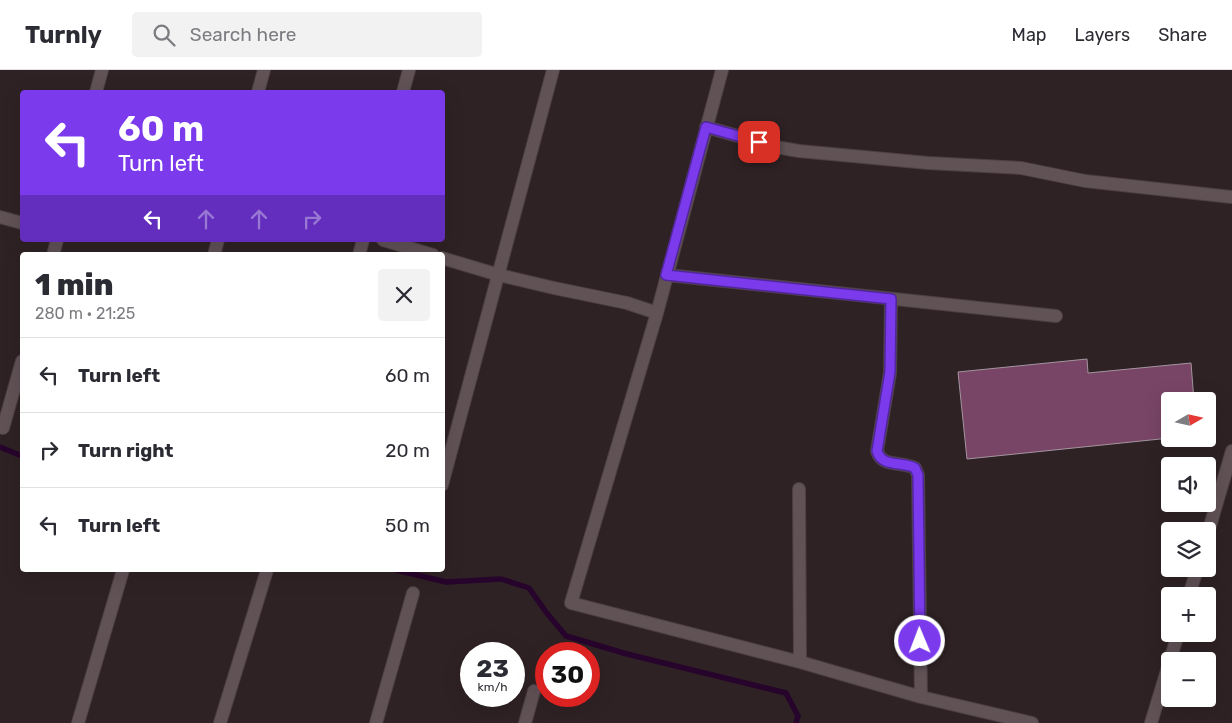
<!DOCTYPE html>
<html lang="en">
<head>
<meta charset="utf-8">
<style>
	:root { --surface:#fff; --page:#f2f2f3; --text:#2b2b33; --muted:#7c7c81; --line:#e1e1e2 }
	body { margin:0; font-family:Rubik,sans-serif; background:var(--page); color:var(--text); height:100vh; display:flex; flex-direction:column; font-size:19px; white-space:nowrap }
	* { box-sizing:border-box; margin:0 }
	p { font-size:16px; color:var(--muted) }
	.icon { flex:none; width:28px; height:28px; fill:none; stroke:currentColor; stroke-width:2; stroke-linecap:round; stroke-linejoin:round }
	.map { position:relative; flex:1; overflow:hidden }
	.drawer { position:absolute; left:20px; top:182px; width:425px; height:320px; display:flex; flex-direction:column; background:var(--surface); border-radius:5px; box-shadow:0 5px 20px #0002 }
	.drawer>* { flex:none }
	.hud { position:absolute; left:20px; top:20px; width:425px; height:152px; border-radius:5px; box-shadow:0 5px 20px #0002; background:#7c3aed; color:#fff; overflow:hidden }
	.needle { width:32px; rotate:81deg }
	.buttons { position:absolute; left:1161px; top:322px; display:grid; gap:10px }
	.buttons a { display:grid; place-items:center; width:55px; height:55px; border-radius:5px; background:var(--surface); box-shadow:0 5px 20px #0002; font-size:25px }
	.speed { position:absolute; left:460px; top:572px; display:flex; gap:10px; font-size:25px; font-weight:700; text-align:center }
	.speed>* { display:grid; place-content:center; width:65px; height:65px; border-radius:50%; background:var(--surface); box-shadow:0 5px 20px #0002; line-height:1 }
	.speed small { font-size:12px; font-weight:400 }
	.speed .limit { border:8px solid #d22; background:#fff; color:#111 }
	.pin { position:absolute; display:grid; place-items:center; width:42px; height:42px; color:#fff; margin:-21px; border-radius:10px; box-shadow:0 2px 8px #0006 }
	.me { position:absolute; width:55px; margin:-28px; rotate:359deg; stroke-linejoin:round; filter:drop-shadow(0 0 4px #0008) }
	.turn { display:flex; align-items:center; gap:18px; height:105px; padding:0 15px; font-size:22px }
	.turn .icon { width:65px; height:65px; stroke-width:2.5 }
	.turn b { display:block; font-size:35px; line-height:42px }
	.lanes { display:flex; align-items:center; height:48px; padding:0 15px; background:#0003; justify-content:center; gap:25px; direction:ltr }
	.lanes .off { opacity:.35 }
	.round { display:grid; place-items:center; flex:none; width:52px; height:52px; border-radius:5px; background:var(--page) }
	.headline { display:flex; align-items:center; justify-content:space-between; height:85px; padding:0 15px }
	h1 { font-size:30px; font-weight:800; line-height:38px }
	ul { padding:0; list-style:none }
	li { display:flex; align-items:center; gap:15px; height:75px; padding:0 15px; border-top:1px solid var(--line) }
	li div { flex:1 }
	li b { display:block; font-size:19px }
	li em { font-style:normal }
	header { display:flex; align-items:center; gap:30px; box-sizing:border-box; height:70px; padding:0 25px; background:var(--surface); border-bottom:1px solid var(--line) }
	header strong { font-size:24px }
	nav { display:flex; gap:28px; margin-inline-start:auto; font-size:18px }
	.search { width:350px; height:45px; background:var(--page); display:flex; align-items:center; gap:12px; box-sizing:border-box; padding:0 18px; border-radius:5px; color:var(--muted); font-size:19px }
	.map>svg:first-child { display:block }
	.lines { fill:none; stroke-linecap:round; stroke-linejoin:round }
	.stream { stroke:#27042c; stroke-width:5.5 }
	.building { fill:#794567; stroke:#a4959e }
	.minor-casing { stroke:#4c4043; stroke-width:14 }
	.minor { stroke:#615256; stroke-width:12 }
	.route-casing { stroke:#51269a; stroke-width:12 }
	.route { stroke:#7c3aed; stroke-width:9 }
</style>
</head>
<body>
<header>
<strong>Turnly</strong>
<div class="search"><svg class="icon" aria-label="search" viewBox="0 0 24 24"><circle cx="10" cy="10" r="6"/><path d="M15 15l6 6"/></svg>Search here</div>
<nav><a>Map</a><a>Layers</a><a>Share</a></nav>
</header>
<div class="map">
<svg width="1232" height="653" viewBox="0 0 1232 653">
	<rect width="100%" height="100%" fill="#2f2225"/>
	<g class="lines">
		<!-- stream -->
		<path class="stream" d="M 0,377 L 22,386
			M 396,500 L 446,512 L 501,509 L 529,518 L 546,542 L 566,566 L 627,584 L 786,623 L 798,646 L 796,653"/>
	</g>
	<!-- building -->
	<path class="building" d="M 1087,289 L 1088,303 L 1191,293 L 1194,331 L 1170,331 L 1170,368 L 967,389 L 958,302 Z"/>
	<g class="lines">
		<defs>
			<path id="minor" d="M 722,0 L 657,243 L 571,533 L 800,592 L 921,627 L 1032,653
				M 96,22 L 102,0
				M 258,22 L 264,0
				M 403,22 L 409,0
				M 706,57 L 776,77 L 799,81 L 928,93 L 1021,98 L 1085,111 L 1232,127
				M 0,147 L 22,153
				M 383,170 L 433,185
				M 53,185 L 57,170
				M 214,185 L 218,170
				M 359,185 L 363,170
				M 442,188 L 499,205 L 554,218 L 627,233 L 657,243
				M 667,205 L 1056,246
				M 891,229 L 890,303 L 877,381 C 882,398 902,391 915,398 L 918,405 L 921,627
				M 3,358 L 22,291
				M 442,415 L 553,0
				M 799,419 L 800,592
				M 1208,463 L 1232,381
				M 1189,526 L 1197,499
				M 78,653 L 123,500
				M 220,653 L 267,500
				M 376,653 L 413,523
				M 525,653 L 534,621
				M 1151,653 L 1178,564"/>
		</defs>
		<!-- minor casing -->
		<use href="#minor" class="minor-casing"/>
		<!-- minor -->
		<use href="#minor" class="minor"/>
	</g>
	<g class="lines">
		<defs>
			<path id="route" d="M 759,72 L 706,57 L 666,205 L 891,229 L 890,302 L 877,381 C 882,398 902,391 915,398 L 918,405 L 920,571"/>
		</defs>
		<!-- route casing -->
		<use href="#route" class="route-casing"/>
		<!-- route -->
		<use href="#route" class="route"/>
	</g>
</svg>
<div class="buttons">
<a><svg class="needle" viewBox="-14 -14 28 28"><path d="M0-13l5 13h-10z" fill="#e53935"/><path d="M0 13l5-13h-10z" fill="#7c7c81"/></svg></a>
<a><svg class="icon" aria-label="sound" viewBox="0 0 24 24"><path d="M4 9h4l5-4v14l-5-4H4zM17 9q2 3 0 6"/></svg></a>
<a><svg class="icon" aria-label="layers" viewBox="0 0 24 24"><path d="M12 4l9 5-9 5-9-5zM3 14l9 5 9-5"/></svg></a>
<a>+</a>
<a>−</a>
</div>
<div class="speed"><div>23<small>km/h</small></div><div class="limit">30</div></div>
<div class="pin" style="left:759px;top:72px;background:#d93025"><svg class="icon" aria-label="arrive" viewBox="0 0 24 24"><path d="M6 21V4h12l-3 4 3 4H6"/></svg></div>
<svg class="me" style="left:920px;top:571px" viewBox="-20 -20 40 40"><circle r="17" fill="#7c3aed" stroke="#fff" stroke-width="3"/><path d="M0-11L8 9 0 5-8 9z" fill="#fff"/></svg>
<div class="hud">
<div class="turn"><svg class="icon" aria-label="left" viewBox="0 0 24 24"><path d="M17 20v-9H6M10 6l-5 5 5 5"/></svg><div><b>60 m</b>Turn left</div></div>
<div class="lanes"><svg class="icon" aria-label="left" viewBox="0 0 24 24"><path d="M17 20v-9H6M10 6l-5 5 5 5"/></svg><svg class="icon off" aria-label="ahead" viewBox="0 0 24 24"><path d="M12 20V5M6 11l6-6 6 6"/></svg><svg class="icon off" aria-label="ahead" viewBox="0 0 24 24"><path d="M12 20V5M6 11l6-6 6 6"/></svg><svg class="icon off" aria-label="right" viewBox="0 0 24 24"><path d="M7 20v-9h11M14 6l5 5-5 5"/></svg></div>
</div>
<section class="drawer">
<div class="headline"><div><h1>1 min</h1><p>280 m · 21:25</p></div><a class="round"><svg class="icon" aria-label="close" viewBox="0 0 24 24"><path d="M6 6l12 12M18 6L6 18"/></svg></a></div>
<ul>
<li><svg class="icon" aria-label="left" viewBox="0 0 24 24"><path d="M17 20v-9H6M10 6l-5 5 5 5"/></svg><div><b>Turn left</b></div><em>60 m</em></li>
<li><svg class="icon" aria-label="right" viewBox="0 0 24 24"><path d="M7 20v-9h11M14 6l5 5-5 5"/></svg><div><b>Turn right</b></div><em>20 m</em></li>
<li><svg class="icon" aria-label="left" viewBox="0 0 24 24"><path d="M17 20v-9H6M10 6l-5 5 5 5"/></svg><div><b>Turn left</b></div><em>50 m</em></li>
</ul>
</section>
</div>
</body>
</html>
